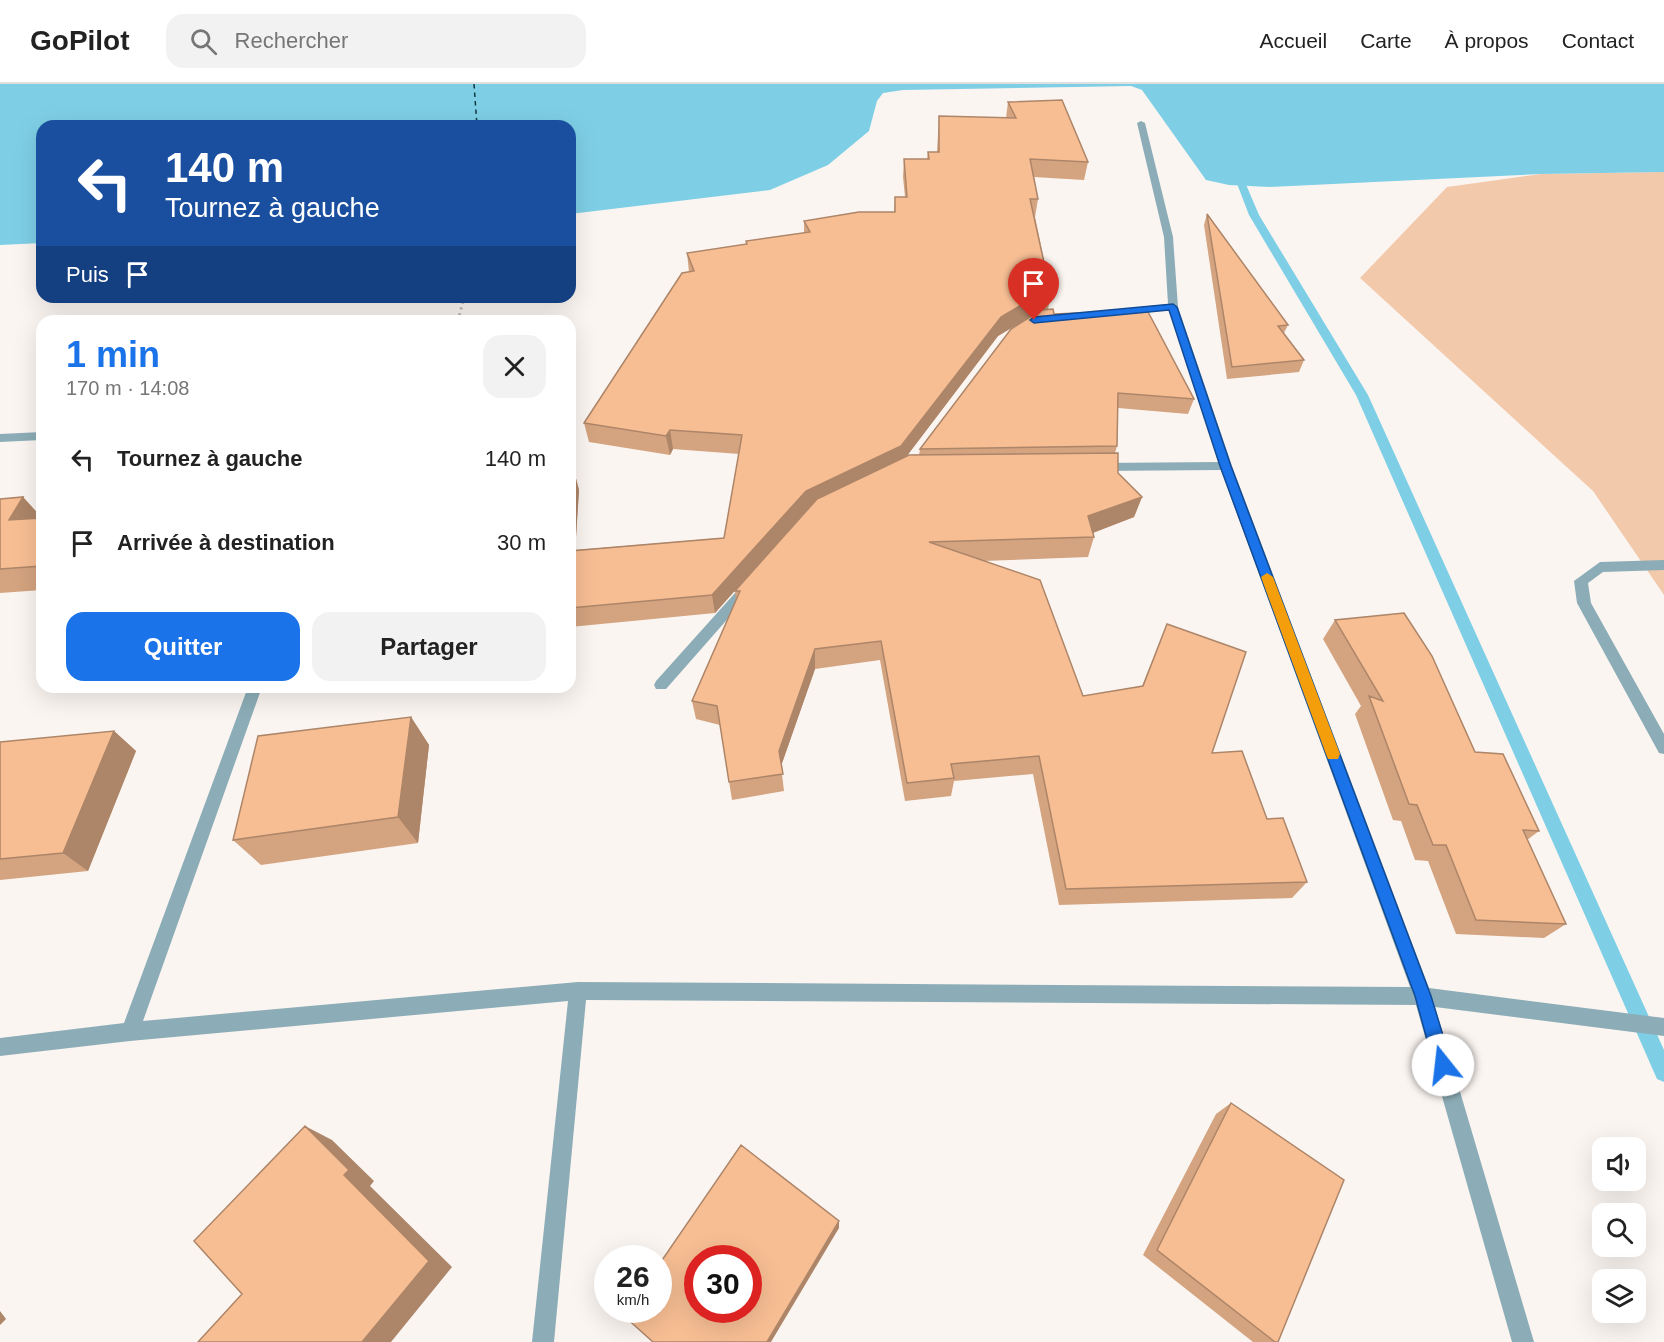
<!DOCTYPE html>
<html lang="fr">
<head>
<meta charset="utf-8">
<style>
	:root { --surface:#fff; --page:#f2f2f2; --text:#222; --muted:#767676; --line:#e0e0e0; --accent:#1a73e8 }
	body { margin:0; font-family:Arial,sans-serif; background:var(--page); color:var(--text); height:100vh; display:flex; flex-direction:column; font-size:22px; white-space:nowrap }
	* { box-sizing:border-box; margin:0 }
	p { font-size:20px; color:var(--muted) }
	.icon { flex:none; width:33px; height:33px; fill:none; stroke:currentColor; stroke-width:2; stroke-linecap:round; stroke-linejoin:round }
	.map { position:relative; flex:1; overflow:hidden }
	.panel { position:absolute; left:36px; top:231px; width:540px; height:378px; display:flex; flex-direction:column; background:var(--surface); border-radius:18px; box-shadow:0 6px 24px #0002 }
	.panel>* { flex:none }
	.hud { position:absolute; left:36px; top:36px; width:540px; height:183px; border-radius:18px; box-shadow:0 6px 24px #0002; background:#1a4fa0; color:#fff; overflow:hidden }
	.tools { position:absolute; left:1592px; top:1053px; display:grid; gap:12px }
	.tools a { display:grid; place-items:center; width:54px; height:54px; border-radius:12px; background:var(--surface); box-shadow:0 6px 24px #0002; font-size:30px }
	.speed { position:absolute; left:594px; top:1161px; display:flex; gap:12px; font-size:30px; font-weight:700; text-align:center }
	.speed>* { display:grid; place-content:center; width:78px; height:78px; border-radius:50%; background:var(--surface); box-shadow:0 6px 24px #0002; line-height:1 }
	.speed small { font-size:15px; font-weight:400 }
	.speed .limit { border:9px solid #d22; background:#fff; color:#111 }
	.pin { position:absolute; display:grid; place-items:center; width:51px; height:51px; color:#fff; margin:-62px -26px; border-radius:50% 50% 50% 0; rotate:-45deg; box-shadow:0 0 6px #0007 }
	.pin .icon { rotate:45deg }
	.me { position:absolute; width:66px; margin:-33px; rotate:344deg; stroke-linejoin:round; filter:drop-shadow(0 0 4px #0008) }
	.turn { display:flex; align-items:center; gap:21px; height:126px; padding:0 30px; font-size:27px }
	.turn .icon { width:78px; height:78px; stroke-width:2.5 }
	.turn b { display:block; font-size:42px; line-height:51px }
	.then { display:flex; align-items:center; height:57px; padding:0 30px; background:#0003; gap:12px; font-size:22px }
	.round { display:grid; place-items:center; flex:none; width:63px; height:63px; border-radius:18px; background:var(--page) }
	.head { display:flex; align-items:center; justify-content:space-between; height:102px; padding:0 30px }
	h1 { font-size:36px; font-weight:600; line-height:45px; color:var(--accent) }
	.primary-button { display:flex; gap:12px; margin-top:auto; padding:12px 30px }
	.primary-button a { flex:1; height:69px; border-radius:18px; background:var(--accent); color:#fff; font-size:24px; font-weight:600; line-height:69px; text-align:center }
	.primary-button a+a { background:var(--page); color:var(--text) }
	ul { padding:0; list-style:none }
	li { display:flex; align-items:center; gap:18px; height:84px; padding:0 30px }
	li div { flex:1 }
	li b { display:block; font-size:22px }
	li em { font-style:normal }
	header { display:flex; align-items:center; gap:36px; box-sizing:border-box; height:84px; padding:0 30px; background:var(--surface); border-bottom:2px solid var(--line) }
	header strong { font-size:28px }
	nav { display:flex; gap:33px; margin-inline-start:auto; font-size:21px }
	.search { width:420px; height:54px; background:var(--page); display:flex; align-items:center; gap:15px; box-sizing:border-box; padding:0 21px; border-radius:18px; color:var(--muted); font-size:22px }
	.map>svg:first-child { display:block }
	.green { fill:#f3c9ab }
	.water { fill:#7ecfe6 }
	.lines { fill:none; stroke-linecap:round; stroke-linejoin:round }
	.stream { fill:#7ecfe6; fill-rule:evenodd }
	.ferry { stroke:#103741; stroke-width:1.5; stroke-dasharray:4.5 4; stroke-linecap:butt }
	.path { stroke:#bbb6b3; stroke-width:3; stroke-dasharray:2 4; stroke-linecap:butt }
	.minor { fill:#8cadb7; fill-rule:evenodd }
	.wall { fill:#d4a37f; fill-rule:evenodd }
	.shaded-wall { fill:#ad8568 }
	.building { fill:#f7be94; stroke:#ad8568; stroke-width:1.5; fill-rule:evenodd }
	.route { fill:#1a73e8; stroke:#114b97; stroke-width:1.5 }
	.slow { fill:#f59e0b }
</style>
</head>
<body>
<header>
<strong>GoPilot</strong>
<div class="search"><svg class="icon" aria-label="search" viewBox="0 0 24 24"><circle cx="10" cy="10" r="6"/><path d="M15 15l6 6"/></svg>Rechercher</div>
<nav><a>Accueil</a><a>Carte</a><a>À propos</a><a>Contact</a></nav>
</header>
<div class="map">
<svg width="1664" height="1258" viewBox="0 0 1664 1258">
	<rect width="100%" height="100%" fill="#fbf5f1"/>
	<!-- green -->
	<path class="green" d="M 1664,88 L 1664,511 L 1593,407 L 1360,194 L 1447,103 L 1541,90 Z"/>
	<!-- water -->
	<path class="water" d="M 0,0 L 1664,0 L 1664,88 L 1541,90 L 1269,103 L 1229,101 L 1206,96 L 1142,6 L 1131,2 L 903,6 L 883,9 L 877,17 L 869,47 L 828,81 L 770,106 L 570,130 L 570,42 L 42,42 L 42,159 L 0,161 Z"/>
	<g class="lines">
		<!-- stream -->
		<path class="stream" d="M 1235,81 L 1239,84 L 1259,131 L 1368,311 L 1664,966 L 1664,998 L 1657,995 L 1356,311 L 1249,131 L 1231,84 Z"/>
		<!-- ferry -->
		<path class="ferry" d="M 474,0 L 477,42"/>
		<!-- path -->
		<path class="path" d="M 458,237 L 464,213"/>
		<!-- minor -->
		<path class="minor" d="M 1141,37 L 1145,39 L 1173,153 L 1178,223 L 1232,382 L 1429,904 L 1664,934 L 1664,952 L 1435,923 L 1534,1258 L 1512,1258 L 1416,921 L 586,916 L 554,1258 L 532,1258 L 568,917 L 130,957 L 0,972 L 0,954 L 124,939 L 248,603 L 262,603 L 143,937 L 578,898 L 1410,903 L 1221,386 L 1097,387 L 1091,383 L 1097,379 L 1219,378 L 1169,226 L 1122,231 L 1117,228 L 1122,225 L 1168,220 L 1164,153 L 1137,39 Z
			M 42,348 L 42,356 L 0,358 L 0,350 Z
			M 1664,476 L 1664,486 L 1603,488 L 1588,499 L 1591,519 L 1664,650 L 1664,670 L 1659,669 L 1577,519 L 1574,497 L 1600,478 Z
			M 749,497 L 756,502 L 754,505 L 666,605 L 656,605 L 654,601 L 656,597 L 744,499 Z"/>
	</g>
	<!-- wall -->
	<path class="wall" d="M 1008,18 L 1088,78 L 1084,96 L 1034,93 L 1038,115 L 1035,133 L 1051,210 L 1048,225 L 1054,230 L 1194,315 L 1188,330 L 1118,324 L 1117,362 L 1115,369 L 1118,389 L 1142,413 L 1134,433 L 1093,449 L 1094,453 L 1088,473 L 983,477 L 1083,612 L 1142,602 L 1167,540 L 1212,669 L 1267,735 L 1307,798 L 1292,814 L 1059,821 L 1033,690 L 954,697 L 951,712 L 905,717 L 880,576 L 815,585 L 781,682 L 784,707 L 732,716 L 720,641 L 696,635 L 692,617 L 736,517 L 735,507 L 806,427 L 715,529 L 570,543 L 570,387 L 574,387 L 579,406 L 575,466 L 724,454 L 739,370 L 673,365 L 670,371 L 589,358 L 584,339 L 689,188 L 687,169 L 746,160 L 746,157 L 804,149 L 804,137 L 894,128 L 895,113 L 905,113 L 903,93 L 904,75 L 927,75 L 928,68 L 937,68 L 939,32 L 1006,34 ZM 1032,232 L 920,365 L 919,371 L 906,373 L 998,252 Z
		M 1207,130 L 1288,241 L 1284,249 L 1304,276 L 1299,288 L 1227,295 L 1204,141 Z
		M 23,413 L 42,434 L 42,506 L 0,509 L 0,415 Z
		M 1335,536 L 1475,668 L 1539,747 L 1527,756 L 1566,840 L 1544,854 L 1456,850 L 1428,777 L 1415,776 L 1401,737 L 1393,736 L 1355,630 L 1361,622 L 1323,555 Z
		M 411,633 L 429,661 L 418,759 L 261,781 L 233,756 Z
		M 114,647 L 136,667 L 88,787 L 0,796 L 0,658 Z
		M 1231,1019 L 1278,1258 L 1253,1258 L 1143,1171 L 1216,1030 Z"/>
	<!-- shaded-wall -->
	<path class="shaded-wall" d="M 1036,212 L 1033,231 L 998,252 L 900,381 L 806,427 L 715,529 L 712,511 L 806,407 L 1001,233 Z
		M 670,346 L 673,365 L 670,371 L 666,352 Z
		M 574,387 L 579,406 L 574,486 L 570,473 L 570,440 Z
		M 23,413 L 42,434 L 9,436 Z
		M 1142,413 L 1134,433 L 1082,453 L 1088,432 Z
		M 815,565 L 815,585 L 780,685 L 779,667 Z
		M 411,633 L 429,661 L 418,759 L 398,733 Z
		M 114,647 L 136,667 L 88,787 L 63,769 Z
		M 305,1042 L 332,1056 L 374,1097 L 370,1102 L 452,1183 L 391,1258 L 362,1258 L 344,1091 Z
		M 839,1137 L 839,1144 L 771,1258 L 767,1258 Z
		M 0,1227 L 6,1235 L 0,1241 Z"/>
	<!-- building -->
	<path class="building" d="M 1062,16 L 1088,78 L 1030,75 L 1038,115 L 1030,115 L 1051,210 L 1036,212 L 1001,233 L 901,362 L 806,407 L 712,511 L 570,524 L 570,467 L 724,454 L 742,351 L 670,346 L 666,352 L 584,339 L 682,189 L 694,187 L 687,169 L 747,160 L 746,157 L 810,148 L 804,137 L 859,128 L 895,128 L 895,113 L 907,113 L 904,75 L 929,75 L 928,68 L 939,68 L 939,32 L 1016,34 L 1008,18 Z
		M 1207,130 L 1288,241 L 1278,242 L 1304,276 L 1232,283 Z
		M 1053,225 L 1054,230 L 1147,226 L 1194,315 L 1118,309 L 1117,362 L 920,365 L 1011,245 L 1041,226 Z
		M 1118,369 L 1118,389 L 1142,413 L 1088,432 L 1094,453 L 929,458 L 1040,496 L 1083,612 L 1143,602 L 1167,540 L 1246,568 L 1212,669 L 1242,667 L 1267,735 L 1283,734 L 1307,798 L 1066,805 L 1039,672 L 951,680 L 954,694 L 907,699 L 881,557 L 815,565 L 779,667 L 783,690 L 729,698 L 717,622 L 692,617 L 740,507 L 735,507 L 817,415 L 909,371 Z
		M 570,387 L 574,387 L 570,440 Z
		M 23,413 L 9,436 L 42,434 L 42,482 L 0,485 L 0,415 Z
		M 1404,529 L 1432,572 L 1475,668 L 1503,670 L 1539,747 L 1523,746 L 1566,840 L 1476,836 L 1446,761 L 1433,761 L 1417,721 L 1409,720 L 1369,612 L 1383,617 L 1335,536 Z
		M 411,633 L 398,733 L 233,756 L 258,652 Z
		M 114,647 L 63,769 L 0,775 L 0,658 Z
		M 1231,1019 L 1344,1096 L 1278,1258 L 1275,1258 L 1157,1166 Z
		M 305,1042 L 349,1086 L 344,1091 L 429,1177 L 362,1258 L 198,1258 L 242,1210 L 194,1157 Z
		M 741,1061 L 839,1137 L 767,1258 L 653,1258 L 624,1232 L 629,1226 L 658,1226 L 658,1182 ZM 698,1174 L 748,1174 L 748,1226 L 698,1226 Z"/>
	<!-- route -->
	<path class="route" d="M 1173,220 L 1177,223 L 1231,382 L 1431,912 L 1452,981 L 1449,988 L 1443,990 L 1437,988 L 1434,981 L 1415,912 L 1220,382 L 1169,226 L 1034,239 L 1030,236 L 1034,233 Z"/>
	<!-- slow -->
	<path class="slow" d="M 1267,489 L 1273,493 L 1340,670 L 1338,675 L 1328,675 L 1326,670 L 1261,493 Z"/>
</svg>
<div class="tools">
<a><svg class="icon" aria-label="sound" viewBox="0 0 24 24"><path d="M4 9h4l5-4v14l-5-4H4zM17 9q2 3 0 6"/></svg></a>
<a><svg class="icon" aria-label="search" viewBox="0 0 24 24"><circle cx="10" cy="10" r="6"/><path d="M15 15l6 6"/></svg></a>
<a><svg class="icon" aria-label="layers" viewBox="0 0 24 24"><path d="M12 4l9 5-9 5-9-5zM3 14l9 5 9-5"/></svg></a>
</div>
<div class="speed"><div>26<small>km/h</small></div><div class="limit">30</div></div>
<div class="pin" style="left:1034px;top:236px;background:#d93025"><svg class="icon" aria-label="arrive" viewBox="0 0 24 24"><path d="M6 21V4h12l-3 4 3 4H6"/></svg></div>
<svg class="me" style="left:1443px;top:981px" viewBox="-20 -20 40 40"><circle r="19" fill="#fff"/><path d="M0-13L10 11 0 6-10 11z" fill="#1a73e8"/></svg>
<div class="hud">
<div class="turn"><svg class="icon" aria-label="left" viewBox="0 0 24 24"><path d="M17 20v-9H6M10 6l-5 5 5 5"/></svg><div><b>140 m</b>Tournez à gauche</div></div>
<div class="then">Puis<svg class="icon" aria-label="arrive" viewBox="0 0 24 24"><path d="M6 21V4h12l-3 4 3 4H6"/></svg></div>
</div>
<section class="panel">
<div class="head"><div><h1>1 min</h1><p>170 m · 14:08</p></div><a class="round"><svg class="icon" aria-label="close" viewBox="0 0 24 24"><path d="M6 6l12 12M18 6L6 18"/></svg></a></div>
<ul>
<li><svg class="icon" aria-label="left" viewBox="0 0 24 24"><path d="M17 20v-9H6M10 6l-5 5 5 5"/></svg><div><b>Tournez à gauche</b></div><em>140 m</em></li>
<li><svg class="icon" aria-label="arrive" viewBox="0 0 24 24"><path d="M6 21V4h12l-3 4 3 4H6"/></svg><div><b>Arrivée à destination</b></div><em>30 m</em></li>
</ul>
<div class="primary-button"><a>Quitter</a><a>Partager</a></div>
</section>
</div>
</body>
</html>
